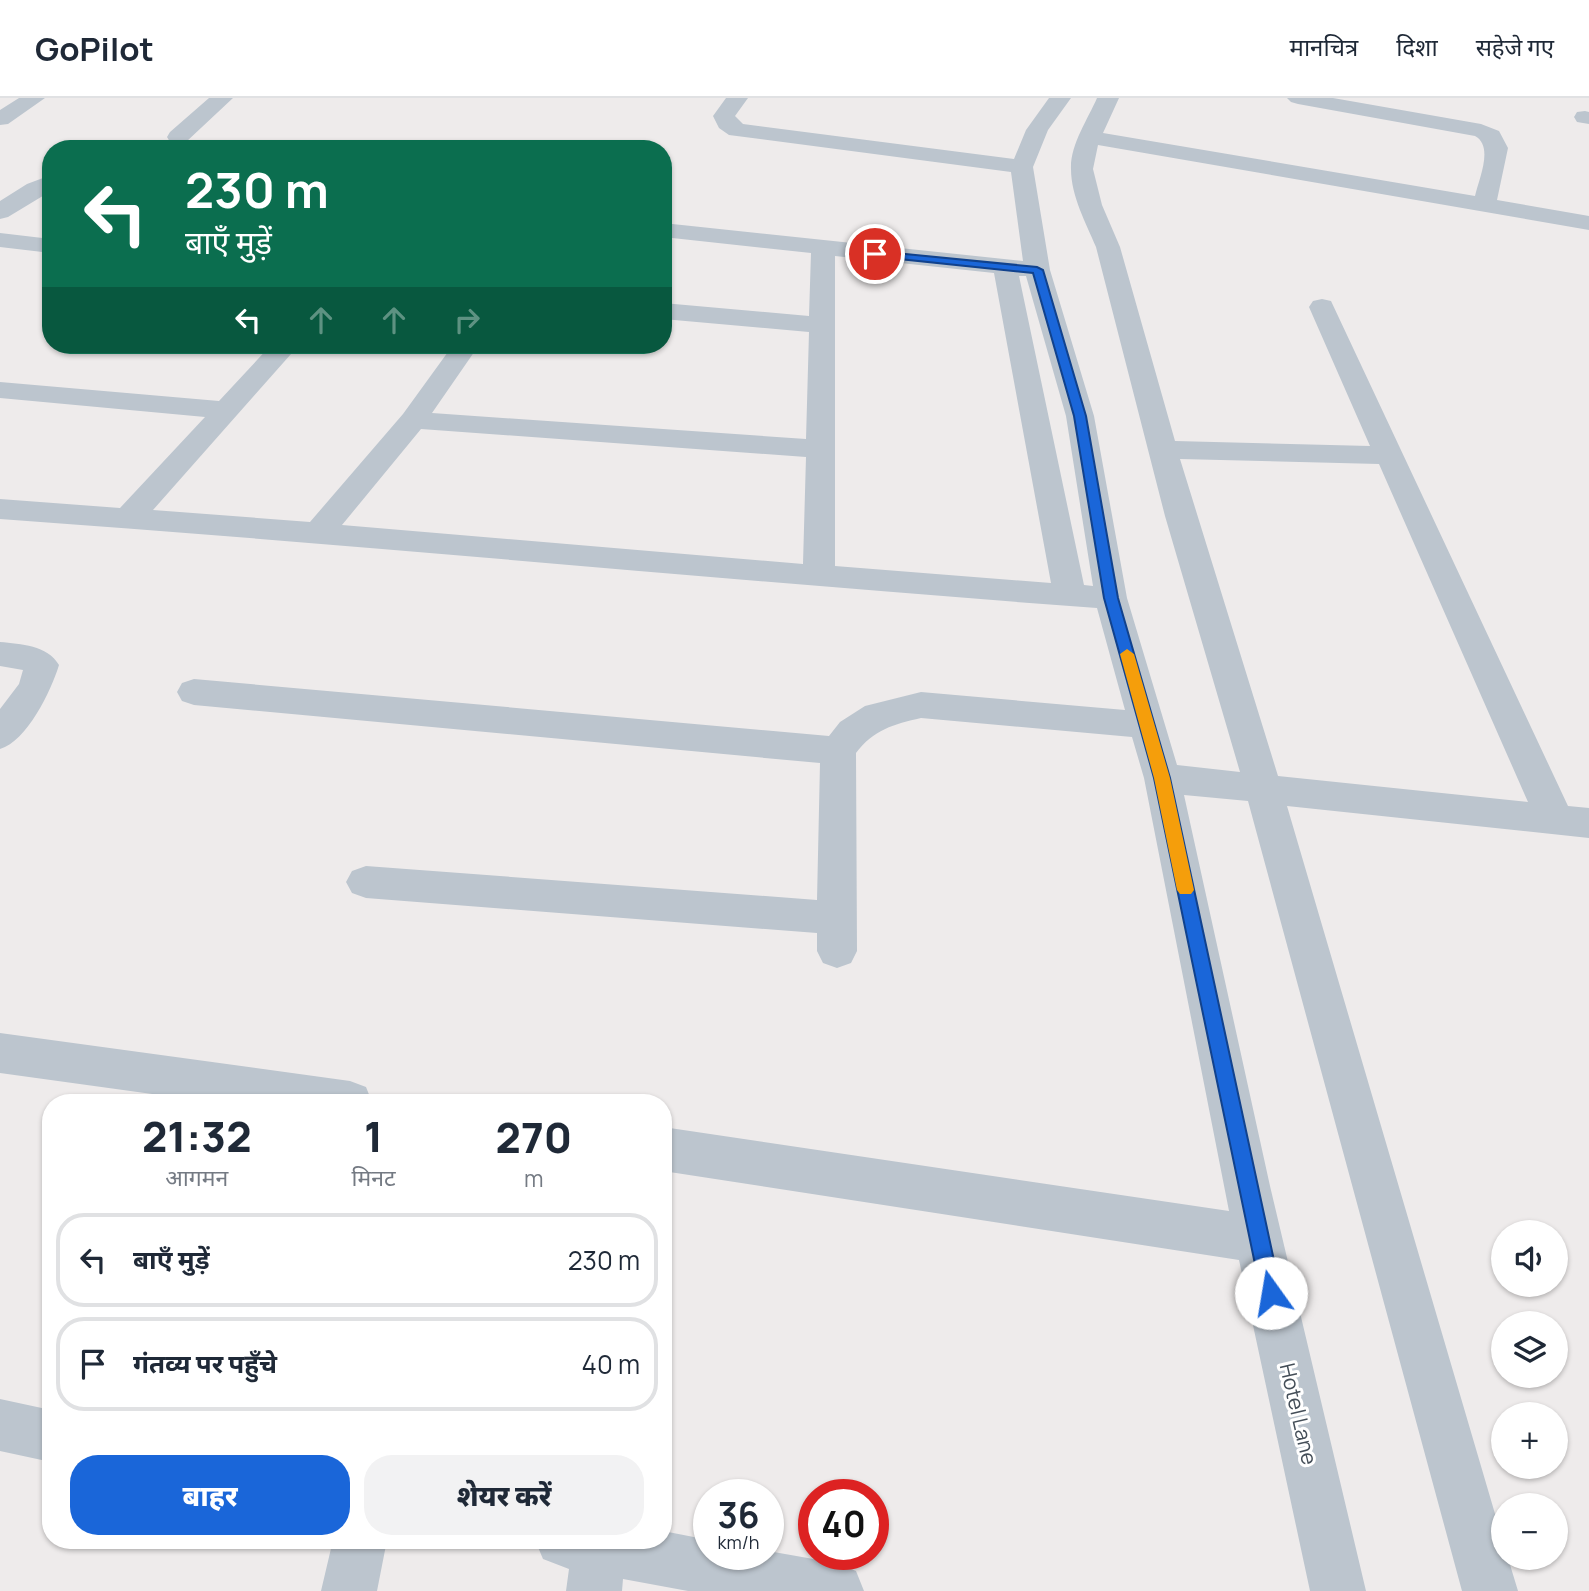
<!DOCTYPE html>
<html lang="hi">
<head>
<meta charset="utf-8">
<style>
	:root { --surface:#fff; --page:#f2f2f3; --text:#1f2937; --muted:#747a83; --line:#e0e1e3; --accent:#1a66d9 }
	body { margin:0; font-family:Manrope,"Noto Sans Devanagari",sans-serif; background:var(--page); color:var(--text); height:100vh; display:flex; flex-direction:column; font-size:26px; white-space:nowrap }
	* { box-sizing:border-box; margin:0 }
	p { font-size:23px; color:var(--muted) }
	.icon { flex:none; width:38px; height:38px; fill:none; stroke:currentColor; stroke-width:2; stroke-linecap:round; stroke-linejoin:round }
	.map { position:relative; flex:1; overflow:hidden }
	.side { position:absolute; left:42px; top:996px; width:630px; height:455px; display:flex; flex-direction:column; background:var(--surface); border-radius:28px; box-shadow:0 2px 5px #0004 }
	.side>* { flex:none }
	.hud { position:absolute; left:42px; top:42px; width:630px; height:214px; border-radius:28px; box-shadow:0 2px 5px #0004; background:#0b6e4f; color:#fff; overflow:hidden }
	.fabs { position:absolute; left:1491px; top:1122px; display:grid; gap:14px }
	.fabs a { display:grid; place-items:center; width:77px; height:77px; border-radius:50%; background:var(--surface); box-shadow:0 2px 5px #0004; font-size:35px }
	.speed { position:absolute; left:693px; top:1381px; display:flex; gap:14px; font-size:35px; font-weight:700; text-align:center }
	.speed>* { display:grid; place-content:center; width:91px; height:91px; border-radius:50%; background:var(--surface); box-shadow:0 2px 5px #0004; line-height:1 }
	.speed small { font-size:18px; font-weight:400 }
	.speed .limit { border:10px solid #d22; background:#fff; color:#111 }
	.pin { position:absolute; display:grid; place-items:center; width:60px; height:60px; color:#fff; margin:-30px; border:4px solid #fff; border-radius:50%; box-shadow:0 2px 7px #0007 }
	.me { position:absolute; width:77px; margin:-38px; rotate:347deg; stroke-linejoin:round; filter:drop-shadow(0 0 5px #0008) }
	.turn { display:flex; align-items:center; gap:24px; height:147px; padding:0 28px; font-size:32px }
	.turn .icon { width:91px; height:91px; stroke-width:2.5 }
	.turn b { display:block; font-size:49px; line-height:60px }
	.lanes { display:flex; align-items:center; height:66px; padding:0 28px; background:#0003; justify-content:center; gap:35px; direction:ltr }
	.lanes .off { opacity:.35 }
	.eta { display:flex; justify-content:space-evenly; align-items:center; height:119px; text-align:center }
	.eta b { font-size:42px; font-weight:800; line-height:49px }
	.cta { display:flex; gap:14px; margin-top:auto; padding:14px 28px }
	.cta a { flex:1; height:80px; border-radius:28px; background:var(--accent); color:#fff; font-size:28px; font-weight:800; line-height:80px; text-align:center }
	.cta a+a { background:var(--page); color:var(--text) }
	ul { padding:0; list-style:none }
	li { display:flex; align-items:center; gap:21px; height:94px; margin:0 14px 10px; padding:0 14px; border:4px solid var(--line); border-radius:28px }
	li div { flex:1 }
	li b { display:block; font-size:26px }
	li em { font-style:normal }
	header { display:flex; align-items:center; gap:42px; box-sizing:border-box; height:98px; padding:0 35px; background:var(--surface); border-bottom:2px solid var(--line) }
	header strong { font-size:33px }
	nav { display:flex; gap:38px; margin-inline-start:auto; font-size:24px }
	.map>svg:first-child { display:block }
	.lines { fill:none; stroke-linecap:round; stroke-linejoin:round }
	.minor { fill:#bcc5ce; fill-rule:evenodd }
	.route { fill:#1a66d9; stroke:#11428d; stroke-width:2 }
	.slow { fill:#f59e0b }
	.labels { text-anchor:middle; stroke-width:6; stroke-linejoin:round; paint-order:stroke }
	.street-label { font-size:21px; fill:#444e58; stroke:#fff }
</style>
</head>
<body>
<header>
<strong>GoPilot</strong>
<nav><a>मानचित्र</a><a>दिशा</a><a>सहेजे गए</a></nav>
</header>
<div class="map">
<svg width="1589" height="1493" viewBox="0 0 1589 1493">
	<rect width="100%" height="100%" fill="#eeebeb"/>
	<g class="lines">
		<!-- minor -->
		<path class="minor" d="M 19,0 L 45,0 L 8,26 L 0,27 L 0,12 Z
			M 209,0 L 233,0 L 186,44 L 170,44 L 167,39 L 170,34 Z
			M 726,0 L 748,0 L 735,18 L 743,26 L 1014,61 L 1026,32 L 1049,0 L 1071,0 L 1048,32 L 1033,69 L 1050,172 L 1094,318 L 1127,500 L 1177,667 L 1240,674 L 1165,418 L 1096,149 C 1086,125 1071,98 1071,71 C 1070,47 1088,21 1097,0 L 1119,0 L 1103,35 L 1475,98 C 1479,81 1494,48 1475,38 L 1298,6 L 1291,4 L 1287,0 L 1333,0 L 1481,26 L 1499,33 L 1508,50 L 1497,102 L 1589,118 L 1589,132 L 1098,47 L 1093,71 L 1102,107 L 1120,149 L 1175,343 L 1370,348 L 1309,209 L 1313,203 L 1322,201 L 1331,203 L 1568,708 L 1589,710 L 1589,740 L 1287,708 L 1503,1443 L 1503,1460 L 1508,1460 L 1518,1493 L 1462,1493 L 1248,703 L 1184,697 L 1270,1088 L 1366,1493 L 1310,1493 L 1239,1162 L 663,1073 L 663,1029 L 1229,1113 L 1144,680 L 1132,639 L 921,620 C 894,626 873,632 856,655 L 857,853 L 851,865 L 837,870 L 823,865 L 817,853 L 817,835 L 366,800 L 352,795 L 346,784 L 352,773 L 366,768 L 817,802 L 820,665 L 194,607 L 182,603 L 177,594 L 182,585 L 194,581 L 829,638 L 840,624 L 865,608 L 921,594 L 1125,612 L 1097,510 C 731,483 366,447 0,421 L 0,401 L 120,410 L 205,319 L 0,300 L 0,284 L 219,303 L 271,247 L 299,247 L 153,412 L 310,424 L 403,316 L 453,247 L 479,247 L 432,315 L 806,341 L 809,234 L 663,221 L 663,205 L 809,218 L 811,155 L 663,139 L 663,125 L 1023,163 L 1011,74 L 729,37 L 719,30 L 713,18 ZM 835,158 L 994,175 L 1051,485 L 835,468 ZM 1019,178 L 1026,178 L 1066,318 L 1093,488 L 1084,487 ZM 421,331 L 806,359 L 803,466 L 342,427 ZM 1180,361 L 1379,366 L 1528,704 L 1278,678 Z
			M 1585,13 L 1589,14 L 1589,26 L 1577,24 L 1574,19 L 1577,14 Z
			M 51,77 L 51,93 L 8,119 L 0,121 L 0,103 L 27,86 Z
			M 0,135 L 51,141 L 51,155 L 0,149 Z
			M 0,544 C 21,546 47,547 59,567 C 51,593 27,643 0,651 L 0,611 L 19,586 L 23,572 L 0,568 Z
			M 0,935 L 350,983 L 366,989 L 372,1004 L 210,1004 L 0,975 Z
			M 0,1301 L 51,1312 L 51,1364 L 0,1353 Z
			M 663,1433 L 709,1442 L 709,1456 L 768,1456 L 768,1453 L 836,1465 L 856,1473 L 864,1493 L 688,1493 L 623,1481 L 622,1493 L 566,1493 L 569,1471 L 543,1461 L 535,1442 L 663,1442 Z
			M 333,1442 L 387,1442 L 377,1493 L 321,1493 Z"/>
	</g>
	<!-- route -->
	<path class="route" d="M 875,153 L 1037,169 L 1043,172 L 1086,318 L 1118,500 L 1170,680 L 1281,1195 L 1278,1203 L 1271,1206 L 1264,1203 L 1261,1195 L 1154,680 L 1104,500 L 1074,318 L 1033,175 L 871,158 L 871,154 Z"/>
	<!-- slow -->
	<path class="slow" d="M 1127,551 L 1134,556 L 1170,680 L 1194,792 L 1191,796 L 1180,796 L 1177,792 L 1154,680 L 1120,556 Z"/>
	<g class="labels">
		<!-- street labels -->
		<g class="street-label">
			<text transform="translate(1298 1316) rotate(77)" y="7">Hotel Lane</text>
		</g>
	</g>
</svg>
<div class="fabs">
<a><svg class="icon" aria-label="sound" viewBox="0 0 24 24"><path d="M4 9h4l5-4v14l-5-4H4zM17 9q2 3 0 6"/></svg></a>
<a><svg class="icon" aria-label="layers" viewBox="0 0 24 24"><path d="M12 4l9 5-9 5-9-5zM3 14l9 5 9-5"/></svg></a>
<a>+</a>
<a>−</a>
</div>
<div class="speed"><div>36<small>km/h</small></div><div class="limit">40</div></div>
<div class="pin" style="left:875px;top:156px;background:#d93025"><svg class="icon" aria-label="arrive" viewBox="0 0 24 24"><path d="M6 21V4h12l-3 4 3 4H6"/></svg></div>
<svg class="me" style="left:1271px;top:1195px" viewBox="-20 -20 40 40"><circle r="19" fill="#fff"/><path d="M0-13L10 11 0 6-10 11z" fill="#1a66d9"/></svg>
<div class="hud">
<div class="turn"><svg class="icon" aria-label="left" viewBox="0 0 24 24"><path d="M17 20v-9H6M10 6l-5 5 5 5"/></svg><div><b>230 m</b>बाएँ मुड़ें</div></div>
<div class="lanes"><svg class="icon" aria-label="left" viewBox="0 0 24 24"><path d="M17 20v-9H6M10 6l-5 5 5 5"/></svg><svg class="icon off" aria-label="ahead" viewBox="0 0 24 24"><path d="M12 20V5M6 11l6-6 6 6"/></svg><svg class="icon off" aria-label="ahead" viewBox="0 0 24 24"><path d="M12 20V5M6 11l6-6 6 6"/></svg><svg class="icon off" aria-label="right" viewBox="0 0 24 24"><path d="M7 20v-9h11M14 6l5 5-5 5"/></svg></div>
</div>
<section class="side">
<div class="eta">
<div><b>21:32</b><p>आगमन</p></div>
<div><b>1</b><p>मिनट</p></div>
<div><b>270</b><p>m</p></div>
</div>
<ul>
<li><svg class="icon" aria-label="left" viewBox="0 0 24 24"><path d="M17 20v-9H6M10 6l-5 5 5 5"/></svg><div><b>बाएँ मुड़ें</b></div><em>230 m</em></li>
<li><svg class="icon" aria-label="arrive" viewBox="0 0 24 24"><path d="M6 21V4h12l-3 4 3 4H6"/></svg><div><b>गंतव्य पर पहुँचे</b></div><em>40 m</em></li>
</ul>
<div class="cta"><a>बाहर</a><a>शेयर करें</a></div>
</section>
</div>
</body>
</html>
